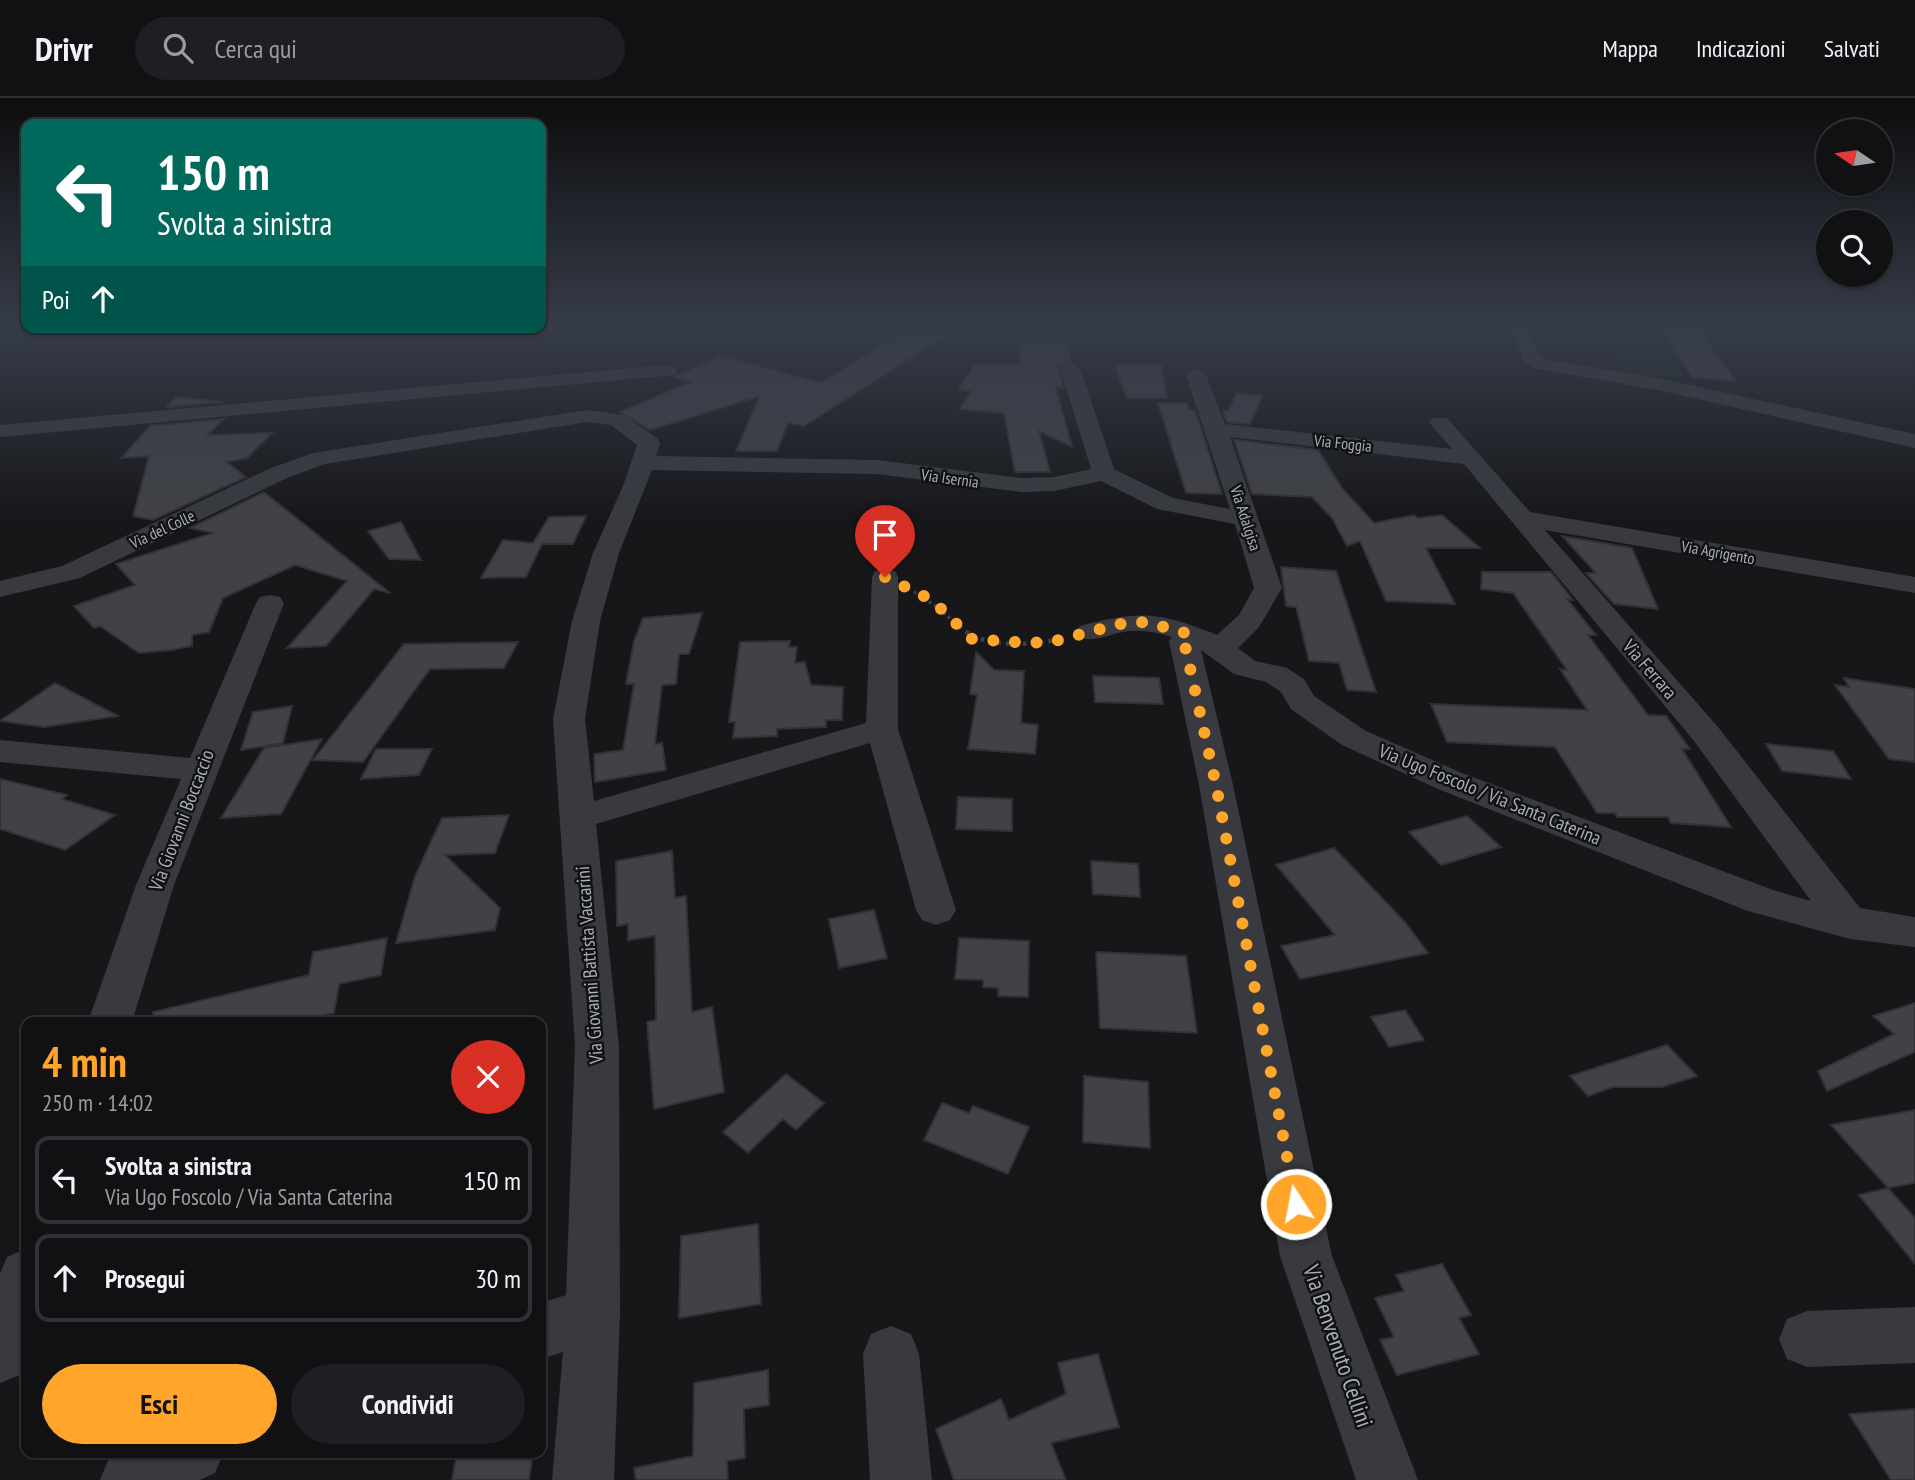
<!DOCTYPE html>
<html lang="it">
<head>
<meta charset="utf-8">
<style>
	:root { --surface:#111114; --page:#1e1f22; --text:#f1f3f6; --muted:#9c9da0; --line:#303134; --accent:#ffa62a }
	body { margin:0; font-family:"PT Sans Narrow",sans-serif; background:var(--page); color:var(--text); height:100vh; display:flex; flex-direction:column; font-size:26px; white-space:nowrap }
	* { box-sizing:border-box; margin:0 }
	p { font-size:23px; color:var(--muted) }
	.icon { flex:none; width:38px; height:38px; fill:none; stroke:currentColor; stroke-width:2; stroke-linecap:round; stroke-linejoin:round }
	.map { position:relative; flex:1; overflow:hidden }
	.panel { position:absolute; left:21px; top:919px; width:525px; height:441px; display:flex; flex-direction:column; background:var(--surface); border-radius:14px; box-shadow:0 2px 5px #0004,0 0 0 2px var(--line) }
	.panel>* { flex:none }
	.top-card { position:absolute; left:21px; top:21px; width:525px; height:214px; border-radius:14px; box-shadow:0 2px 5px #0004,0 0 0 2px var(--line); background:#00695c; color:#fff; overflow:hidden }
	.needle { width:46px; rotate:283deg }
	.tools { position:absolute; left:1816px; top:21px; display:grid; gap:14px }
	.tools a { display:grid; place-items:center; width:77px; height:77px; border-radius:50%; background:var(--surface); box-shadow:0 2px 5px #0004,0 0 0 2px var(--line); font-size:35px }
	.pin { position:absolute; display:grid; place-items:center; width:60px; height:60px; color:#fff; margin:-72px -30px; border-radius:50% 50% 50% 0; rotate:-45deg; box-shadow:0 0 7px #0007 }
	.pin .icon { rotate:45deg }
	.me { position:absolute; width:77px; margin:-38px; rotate:349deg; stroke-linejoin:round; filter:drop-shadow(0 0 5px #0008) }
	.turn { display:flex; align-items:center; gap:24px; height:147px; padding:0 21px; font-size:32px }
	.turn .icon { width:91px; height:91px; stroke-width:2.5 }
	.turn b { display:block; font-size:49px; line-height:60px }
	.then { display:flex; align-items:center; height:66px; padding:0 21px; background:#0003; gap:14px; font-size:26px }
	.round { display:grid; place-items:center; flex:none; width:74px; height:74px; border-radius:37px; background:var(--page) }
	.overview { display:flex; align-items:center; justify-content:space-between; height:119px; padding:0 21px }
	h1 { font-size:42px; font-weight:700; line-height:52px; color:var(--accent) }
	.action { display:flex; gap:14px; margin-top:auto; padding:14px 21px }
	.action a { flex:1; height:80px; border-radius:42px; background:var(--accent); color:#111; font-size:28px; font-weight:700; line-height:80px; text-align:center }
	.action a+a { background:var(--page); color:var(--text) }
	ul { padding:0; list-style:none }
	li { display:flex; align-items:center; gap:21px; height:88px; margin:0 14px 10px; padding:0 7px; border:4px solid var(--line); border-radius:14px }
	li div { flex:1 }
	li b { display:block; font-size:26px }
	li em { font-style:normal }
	header { display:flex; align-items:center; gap:42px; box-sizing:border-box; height:98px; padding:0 35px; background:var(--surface); border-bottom:2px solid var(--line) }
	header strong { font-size:33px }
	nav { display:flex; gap:38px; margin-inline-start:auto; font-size:24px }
	.search { width:490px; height:63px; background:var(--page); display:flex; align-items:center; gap:18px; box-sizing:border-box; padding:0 24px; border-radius:38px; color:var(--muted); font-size:26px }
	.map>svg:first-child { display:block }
	.green { fill:#1d251d }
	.building { fill:#414247; stroke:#313136; stroke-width:2 }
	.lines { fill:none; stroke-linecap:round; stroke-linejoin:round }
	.path-far1 { stroke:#3e4146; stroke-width:3.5; stroke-dasharray:2.5 3.5; stroke-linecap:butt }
	.path { stroke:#3e4146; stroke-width:4.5; stroke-dasharray:3.5 5; stroke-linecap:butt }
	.lane { fill:#383a3f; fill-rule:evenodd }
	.street { fill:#383a3f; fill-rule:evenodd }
	.route { stroke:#ffa62a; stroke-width:12; stroke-dasharray:0 21.6 }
	.labels { text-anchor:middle; stroke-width:5; stroke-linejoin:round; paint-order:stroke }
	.far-street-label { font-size:16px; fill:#a8afba; stroke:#121215 }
	.street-label { font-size:19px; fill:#a8afba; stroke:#121215 }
	.near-street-label { font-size:23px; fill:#a8afba; stroke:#121215 }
</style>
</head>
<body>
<header>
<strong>Drivr</strong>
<div class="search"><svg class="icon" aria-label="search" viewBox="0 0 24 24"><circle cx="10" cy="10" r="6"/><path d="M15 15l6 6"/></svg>Cerca qui</div>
<nav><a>Mappa</a><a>Indicazioni</a><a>Salvati</a></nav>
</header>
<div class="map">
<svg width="1915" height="1382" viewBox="0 0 1915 1382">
	<rect width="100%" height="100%" fill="#17171a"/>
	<!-- green -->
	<path class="green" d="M 1608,246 L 1666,251 L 1684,280 L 1621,274 Z"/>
	<!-- building -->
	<path class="building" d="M 1659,229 L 1698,232 L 1736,283 L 1692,279 Z
		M 902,235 L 943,239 L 804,328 L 788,325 L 777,353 L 736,353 L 760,298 L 650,332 L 620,314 L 691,284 L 675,279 L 721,258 L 821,285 Z
		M 1064,244 L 1071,262 L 1058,269 L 1063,290 L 1056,290 L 1072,349 L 1039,333 L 1050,374 L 1015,374 L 1004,315 L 960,311 L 971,293 L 958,292 L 975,266 L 1022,267 L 1018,245 Z
		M 1131,266 L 1161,267 L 1167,300 L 1127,300 L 1115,268 Z
		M 1237,295 L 1262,298 L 1250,326 L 1227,324 L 1223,313 L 1228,313 Z
		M 176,299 L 223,304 L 167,309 Z
		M 1158,305 L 1187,305 L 1189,312 L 1195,312 L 1222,396 L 1186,395 Z
		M 224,321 L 207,337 L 272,335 L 247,360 L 227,364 L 246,379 L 153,422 L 133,418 L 149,358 L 121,360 L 150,328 Z
		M 1234,342 L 1318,352 L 1342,390 L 1374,425 L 1414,417 L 1418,420 L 1442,417 L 1480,450 L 1426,450 L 1455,506 L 1386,503 L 1360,443 L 1347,448 L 1332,420 L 1312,399 L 1252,396 Z
		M 264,394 L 390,495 L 374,491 L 326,548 L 287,550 L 347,483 L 295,467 L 223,500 L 209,534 L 192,537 L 192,548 L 172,552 L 139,555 L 100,528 L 94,530 L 74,508 L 135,487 L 116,466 L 213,435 L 190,430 Z
		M 586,418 L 573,446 L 542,446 L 526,479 L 481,480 L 503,442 L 533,445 L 549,419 Z
		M 401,424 L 421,462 L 389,461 L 368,433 Z
		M 1562,438 L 1632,450 L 1658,511 L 1614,506 L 1586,475 L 1596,475 Z
		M 1281,469 L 1336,473 L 1376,594 L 1347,592 L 1339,565 L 1309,563 L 1296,509 L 1286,508 Z
		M 1482,474 L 1551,474 L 1573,502 L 1567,501 L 1596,537 L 1588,537 L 1648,617 L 1666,618 L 1690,651 L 1682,651 L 1731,729 L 1671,725 L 1668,719 L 1617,719 L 1615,715 L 1597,715 L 1555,649 L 1447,644 L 1431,606 L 1587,612 L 1560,571 L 1567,572 L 1513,495 L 1481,491 Z
		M 702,515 L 689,556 L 679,556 L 676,586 L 662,587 L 655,646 L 662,645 L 666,672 L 595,684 L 594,656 L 623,652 L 634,586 L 626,586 L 634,543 L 643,520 Z
		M 790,543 L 789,549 L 797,549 L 795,565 L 805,564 L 811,587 L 843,589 L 842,622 L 826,622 L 826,629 L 777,631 L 777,638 L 733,640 L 735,624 L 729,624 L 740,544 Z
		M 518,544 L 504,570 L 430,571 L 363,664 L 313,662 L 404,546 Z
		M 976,554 L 994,572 L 1024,573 L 1021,625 L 1038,627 L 1035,656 L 968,651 L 977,597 L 970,596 Z
		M 1093,578 L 1159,580 L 1163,606 L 1095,604 Z
		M 1844,580 L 1915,591 L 1915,664 L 1889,661 L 1835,587 L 1849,589 Z
		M 55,585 L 118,618 L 44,629 L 0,623 Z
		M 292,608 L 283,645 L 241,652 L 253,614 Z
		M 322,641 L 281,716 L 221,720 L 264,650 Z
		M 1766,646 L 1833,653 L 1851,681 L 1782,673 Z
		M 376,651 L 432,651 L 419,677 L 361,681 Z
		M 0,681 L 67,697 L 62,701 L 115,717 L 65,752 L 0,731 Z
		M 958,699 L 1012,701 L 1012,733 L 956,731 Z
		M 509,717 L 495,755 L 445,757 L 500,810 L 495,832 L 396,845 L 415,778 L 442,720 Z
		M 1467,718 L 1501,749 L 1441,767 L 1409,734 Z
		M 1334,750 L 1405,824 L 1428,855 L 1300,881 L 1281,848 L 1335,837 L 1276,767 Z
		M 672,753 L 675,800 L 686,798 L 692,914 L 712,909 L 724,994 L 654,1011 L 647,924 L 656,922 L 655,838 L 628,842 L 628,826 L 617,828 L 616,763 Z
		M 1091,763 L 1138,766 L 1140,799 L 1093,796 Z
		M 874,812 L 887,860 L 839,870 L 829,821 Z
		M 387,840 L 381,877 L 339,886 L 334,915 L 290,924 L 154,924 L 153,914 L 309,877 L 313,854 Z
		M 959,840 L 1029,843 L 1028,899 L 998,898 L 998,890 L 983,889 L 983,882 L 955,881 Z
		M 1096,854 L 1186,858 L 1197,935 L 1100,930 Z
		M 1915,905 L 1915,954 L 1827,993 L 1818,973 L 1894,936 L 1873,918 Z
		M 1405,912 L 1424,942 L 1389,949 L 1371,919 Z
		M 1667,947 L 1697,978 L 1662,989 L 1613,989 L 1588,998 L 1570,978 Z
		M 786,976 L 824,1005 L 796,1032 L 783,1021 L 748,1055 L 723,1034 Z
		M 1084,978 L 1148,984 L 1150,1050 L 1083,1044 Z
		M 942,1005 L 969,1015 L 973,1008 L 1029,1029 L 1008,1076 L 924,1042 Z
		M 1915,1012 L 1915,1085 L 1888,1090 L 1831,1027 Z
		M 1888,1090 L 1915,1120 L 1915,1166 L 1859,1097 Z
		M 758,1126 L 761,1206 L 679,1220 L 681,1138 Z
		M 1442,1166 L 1471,1217 L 1459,1220 L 1479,1256 L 1397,1277 L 1380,1242 L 1394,1239 L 1375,1200 L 1404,1193 L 1396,1177 Z
		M 1098,1256 L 1119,1329 L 1051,1345 L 1066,1382 L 954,1382 L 936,1331 L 1001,1301 L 1009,1322 L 1066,1296 L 1058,1265 Z
		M 768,1272 L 769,1307 L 744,1311 L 745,1360 L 727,1363 L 728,1382 L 636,1382 L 634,1370 L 693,1358 L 694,1285 Z
		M 1915,1311 L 1915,1382 L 1891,1382 L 1849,1316 Z
		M 457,1354 L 533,1354 L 529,1382 L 452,1382 Z"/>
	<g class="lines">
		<!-- path-far1 -->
		<path class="path-far1" d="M 914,494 L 937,509 L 961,530"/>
		<!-- path -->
		<path class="path" d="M 959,528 C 984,552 1030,547 1062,541"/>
		<!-- lane -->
		<path class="lane" d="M 1481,229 L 1501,229 L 1525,236 L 1521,239 Z"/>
		<!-- street -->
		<path class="street" d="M 1518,229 L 1537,229 L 1530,237 L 1539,256 L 1549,262 L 1653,279 L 1915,336 L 1915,350 L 1653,291 L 1537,271 L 1524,263 L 1512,236 Z
			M 1070,264 L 1080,270 L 1114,371 L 1173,400 L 1230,411 L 1186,277 L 1196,271 L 1206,277 L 1225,326 L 1452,351 L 1429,324 L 1433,320 L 1447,320 L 1530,414 L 1915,479 L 1915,495 L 1545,432 L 1718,629 L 1860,810 L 1915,819 L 1915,849 L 1850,841 L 1748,813 L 1438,691 L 1342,647 L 1291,611 L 1281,594 L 1266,584 L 1234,576 L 1201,552 L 1233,687 L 1332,1158 L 1418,1382 L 1356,1382 L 1280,1158 L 1199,687 L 1169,543 L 1172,539 C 1156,534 1139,531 1123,534 C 1108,537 1095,544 1080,540 L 1075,534 L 1080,528 C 1141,512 1159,514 1217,537 L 1239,517 L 1254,490 L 1235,426 L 1157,411 L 1101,383 L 1054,393 L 1022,394 L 877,376 L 652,372 L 619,455 L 600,523 L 585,621 L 594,703 L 866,625 L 872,479 L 875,473 L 895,473 L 898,479 L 898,631 L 956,812 L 950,822 L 936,827 L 922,822 L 916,812 L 870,645 L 596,726 L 619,948 L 620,1216 L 614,1382 L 552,1382 L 563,1254 L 541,1261 L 541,1205 L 566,1197 L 575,948 L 553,621 L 572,523 L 593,455 L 623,388 L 637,347 L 611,327 L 587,324 L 325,366 L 287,380 L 80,480 L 0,499 L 0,483 L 62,468 L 271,370 L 313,355 L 587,312 L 624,317 L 657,340 L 660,345 L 656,358 L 877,362 L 1022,380 L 1054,379 L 1091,371 L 1060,270 ZM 1230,339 L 1464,366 L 1694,643 L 1811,803 L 1773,792 L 1462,675 L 1366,633 L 1314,598 L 1304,581 L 1287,570 L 1255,563 L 1238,550 L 1259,529 L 1282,490 Z
			M 667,267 L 674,269 L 677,273 L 674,277 L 0,339 L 0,327 Z
			M 270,497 L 280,499 L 284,505 L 174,787 L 132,924 L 88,924 L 136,787 L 181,681 L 0,664 L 0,642 L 190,660 L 256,505 L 260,499 Z
			M 26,1151 L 26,1262 L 20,1277 L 0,1285 L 0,1176 L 7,1159 Z
			M 1915,1209 L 1915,1265 L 1807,1269 L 1787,1261 L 1779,1241 L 1787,1221 L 1807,1213 Z
			M 891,1228 L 911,1236 L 919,1256 L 932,1382 L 870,1382 L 863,1256 L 871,1236 Z
			M 123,1354 L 224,1354 L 215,1375 L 200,1382 L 100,1382 L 109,1360 Z"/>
	</g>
	<!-- sky -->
	<linearGradient id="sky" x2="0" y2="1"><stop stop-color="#0d0d0e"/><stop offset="0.54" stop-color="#363c49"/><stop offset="1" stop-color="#363c49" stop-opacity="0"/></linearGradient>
	<rect width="1915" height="423" fill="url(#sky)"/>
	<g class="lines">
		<!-- route -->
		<path class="route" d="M 885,479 L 932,502 L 972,541 L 1031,545 L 1055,543 L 1124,525 L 1146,524 L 1189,536 L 1184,543 L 1216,687 L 1296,1106"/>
	</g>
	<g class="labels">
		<!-- far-street labels -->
		<g class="far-street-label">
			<text transform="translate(1343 345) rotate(6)" y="6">Via Foggia</text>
			<text transform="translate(950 380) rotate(8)" y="6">Via Isernia</text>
			<text transform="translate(1246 420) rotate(72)" y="6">Via Adalgisa</text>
			<text transform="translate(162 431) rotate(-25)" y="6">Via del Colle</text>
			<text transform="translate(1718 454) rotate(10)" y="6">Via Agrigento</text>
		</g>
		<!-- street labels -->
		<g class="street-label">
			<text transform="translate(1650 571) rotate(49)" y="7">Via Ferrara</text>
			<text transform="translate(1490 696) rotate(22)" y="7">Via Ugo Foscolo / Via Santa Caterina</text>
			<text transform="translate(181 722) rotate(-69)" y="7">Via Giovanni Boccaccio</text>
			<text transform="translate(589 867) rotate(-94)" y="7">Via Giovanni Battista Vaccarini</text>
		</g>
		<!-- near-street labels -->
		<g class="near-street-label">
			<text transform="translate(1338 1248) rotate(71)" y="8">Via Benvenuto Cellini</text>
		</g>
	</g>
</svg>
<div class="tools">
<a><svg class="needle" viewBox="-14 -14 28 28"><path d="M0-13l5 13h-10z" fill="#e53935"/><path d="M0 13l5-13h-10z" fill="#9c9da0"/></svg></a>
<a><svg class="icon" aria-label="search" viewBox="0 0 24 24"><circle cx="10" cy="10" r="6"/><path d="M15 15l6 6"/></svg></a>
</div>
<div class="pin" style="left:885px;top:479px;background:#d93025"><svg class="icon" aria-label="arrive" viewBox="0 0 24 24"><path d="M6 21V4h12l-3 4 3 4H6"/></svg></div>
<svg class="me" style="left:1296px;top:1106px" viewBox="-20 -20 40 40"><circle r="17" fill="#ffa62a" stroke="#fff" stroke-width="3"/><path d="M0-11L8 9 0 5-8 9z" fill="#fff"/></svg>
<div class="top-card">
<div class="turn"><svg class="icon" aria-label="left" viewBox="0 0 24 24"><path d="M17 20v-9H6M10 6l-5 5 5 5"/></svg><div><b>150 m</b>Svolta a sinistra</div></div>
<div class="then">Poi<svg class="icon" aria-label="ahead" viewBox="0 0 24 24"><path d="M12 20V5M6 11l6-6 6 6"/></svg></div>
</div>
<section class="panel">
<div class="overview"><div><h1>4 min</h1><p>250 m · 14:02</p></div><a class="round" style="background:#d93025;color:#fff"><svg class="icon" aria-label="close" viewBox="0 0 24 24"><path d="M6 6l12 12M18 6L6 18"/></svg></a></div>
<ul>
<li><svg class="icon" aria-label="left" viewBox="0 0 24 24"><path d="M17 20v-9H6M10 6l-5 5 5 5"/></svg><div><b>Svolta a sinistra</b><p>Via Ugo Foscolo / Via Santa Caterina</p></div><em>150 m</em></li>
<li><svg class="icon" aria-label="ahead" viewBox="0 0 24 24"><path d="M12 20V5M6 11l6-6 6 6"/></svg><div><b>Prosegui</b></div><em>30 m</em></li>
</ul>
<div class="action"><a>Esci</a><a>Condividi</a></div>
</section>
</div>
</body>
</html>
